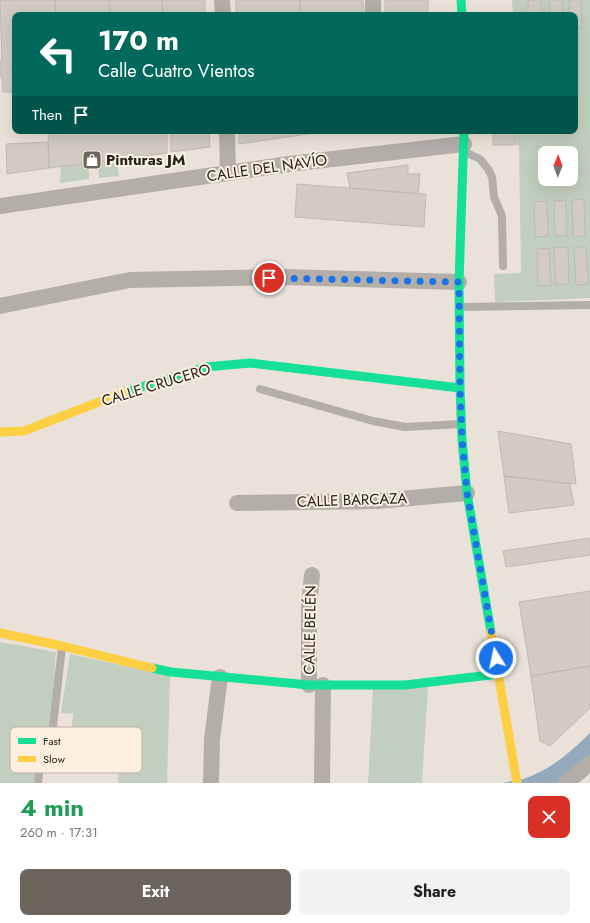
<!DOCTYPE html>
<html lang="en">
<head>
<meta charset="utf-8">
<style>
	:root { --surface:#fff; --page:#f2f2f2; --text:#202124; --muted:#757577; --accent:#6b655e }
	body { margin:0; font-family:Jost,sans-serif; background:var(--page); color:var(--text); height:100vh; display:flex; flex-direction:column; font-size:15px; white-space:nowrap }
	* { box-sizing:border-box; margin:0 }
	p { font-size:13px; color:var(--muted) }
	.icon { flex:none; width:22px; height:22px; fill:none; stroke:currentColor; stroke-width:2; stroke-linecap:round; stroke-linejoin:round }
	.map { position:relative; height:783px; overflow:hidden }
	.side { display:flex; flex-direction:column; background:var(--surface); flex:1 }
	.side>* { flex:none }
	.guide { position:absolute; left:12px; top:12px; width:566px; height:122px; border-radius:8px; box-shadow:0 4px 16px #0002; background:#00695c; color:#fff; overflow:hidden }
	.needle { width:26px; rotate:1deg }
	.buttons { position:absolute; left:538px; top:146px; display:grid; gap:8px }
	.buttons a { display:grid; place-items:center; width:40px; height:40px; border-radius:8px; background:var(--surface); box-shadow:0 4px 16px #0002; font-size:20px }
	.pin { position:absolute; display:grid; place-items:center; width:34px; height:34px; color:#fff; margin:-17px; border:2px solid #fff; border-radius:50%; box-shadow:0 1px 4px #0007 }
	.me { position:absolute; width:44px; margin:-22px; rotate:350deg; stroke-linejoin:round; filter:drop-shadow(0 0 3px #0008) }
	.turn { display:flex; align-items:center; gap:14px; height:84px; padding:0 20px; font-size:18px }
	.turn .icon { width:52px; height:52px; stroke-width:2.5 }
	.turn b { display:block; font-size:28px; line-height:34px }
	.then { display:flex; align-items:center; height:38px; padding:0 20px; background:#0003; gap:8px; font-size:15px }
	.round { display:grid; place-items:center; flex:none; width:42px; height:42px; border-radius:8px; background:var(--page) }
	.head { display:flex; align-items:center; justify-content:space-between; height:68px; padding:0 20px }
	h1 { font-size:24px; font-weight:700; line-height:30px; color:#1e9e55 }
	.button { display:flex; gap:8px; margin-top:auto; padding:8px 20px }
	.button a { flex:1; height:46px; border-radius:8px; background:var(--accent); color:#fff; font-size:16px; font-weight:700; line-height:46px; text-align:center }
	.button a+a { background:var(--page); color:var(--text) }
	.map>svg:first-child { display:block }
	.green { fill:#c2cebe; fill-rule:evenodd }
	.water { fill:#95a9bc }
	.building { fill:#d1cbc4; stroke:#c0bab3 }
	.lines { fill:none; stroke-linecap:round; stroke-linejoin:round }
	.lane { stroke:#b4aea9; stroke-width:8 }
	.street { stroke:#b4aea9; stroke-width:16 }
	.fast { stroke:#16e098; stroke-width:9 }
	.slow { stroke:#ffcf43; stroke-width:9 }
	.route { stroke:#1a73e8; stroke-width:7; stroke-dasharray:0 12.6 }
	.labels { text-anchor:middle; stroke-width:4; stroke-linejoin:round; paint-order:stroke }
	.poi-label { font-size:15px; font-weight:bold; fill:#26211b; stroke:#fdefe0; text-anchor:start }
	.street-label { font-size:15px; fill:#26211b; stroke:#fdefe0 }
	.key { fill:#fdefe0; stroke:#bcb1a5; stroke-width:1 }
	.key-label { font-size:11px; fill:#26211b }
</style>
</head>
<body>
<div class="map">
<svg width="590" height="783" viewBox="0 0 590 783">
	<rect width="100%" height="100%" fill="#eae2d9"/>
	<!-- green -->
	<path class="green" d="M 512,0 L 590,0 L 590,298 L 495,302 L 494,274 L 521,273 L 519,145 L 493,145 L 493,131 L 575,131 L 575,15 L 513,15 ZM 545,153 L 571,153 L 571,179 L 545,179 Z
		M 116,159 L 119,176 L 99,178 L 98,162 Z
		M 89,163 L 89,179 L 60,183 L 61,166 Z
		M 0,642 L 56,652 C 54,675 54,699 50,723 C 46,743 38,763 35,783 L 0,783 Z
		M 70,654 L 170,676 L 167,783 L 118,783 L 119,750 L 70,749 L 73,714 L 61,713 Z
		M 428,686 L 422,783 L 368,783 L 373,689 Z"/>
	<!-- water -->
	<path class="water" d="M 590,733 L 590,759 L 576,772 L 558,783 L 502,783 C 509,781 517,781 523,779 C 549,771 571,752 590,733 Z"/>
	<!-- building -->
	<path class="building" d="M 0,0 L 55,0 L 56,15 L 15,15 L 15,92 L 3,92 L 2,76 L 0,76 L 0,61 L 2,61 Z
		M 55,0 L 109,0 L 110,15 L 56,15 Z
		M 109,0 L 162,0 L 163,15 L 110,15 Z
		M 162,0 L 205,0 L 205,15 L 163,15 Z
		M 236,0 L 300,0 L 300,15 L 236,15 Z
		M 300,0 L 363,0 L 364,15 L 300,15 Z
		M 385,0 L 428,0 L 428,15 L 385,15 Z
		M 528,0 L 541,0 L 542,15 L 528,15 Z
		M 549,0 L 562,0 L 563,15 L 550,15 Z
		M 569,0 L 581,0 L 582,28 L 575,28 L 575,15 L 569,15 Z
		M 48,131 L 167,131 L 167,153 L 49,168 Z
		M 171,131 L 209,131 L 210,147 L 171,152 Z
		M 239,131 L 328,131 L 239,144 Z
		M 493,131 L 514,131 L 514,145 L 493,145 Z
		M 48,142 L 49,168 L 7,174 L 6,144 Z
		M 408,165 L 408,174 L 420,174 L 418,194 L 350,188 L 347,173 Z
		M 297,184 L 426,194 L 424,227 L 295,217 Z
		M 584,199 L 585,236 L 573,237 L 572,200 Z
		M 566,200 L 567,236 L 555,236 L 554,201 Z
		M 547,201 L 548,236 L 535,237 L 534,202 Z
		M 568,247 L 569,284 L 556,285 L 554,248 Z
		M 574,247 L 586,247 L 588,284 L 576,285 Z
		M 549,248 L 551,286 L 538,286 L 537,249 Z
		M 498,431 L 571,444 L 576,484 L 504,476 Z
		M 504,476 L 570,484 L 574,505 L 509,513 Z
		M 590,538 L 590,555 L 506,567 L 503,551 Z
		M 590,591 L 590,666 L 531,676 L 519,602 Z
		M 590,666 L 590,708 L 550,746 L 540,741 L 531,676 Z"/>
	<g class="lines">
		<!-- lane -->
		<path class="lane" d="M 465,152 L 480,159 L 488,169 L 492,177 L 494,197 L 502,216 L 503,266
			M 460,307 L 590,305
			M 260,389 L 373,421 L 405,427 L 461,424
			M 38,783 L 40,767 L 50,743 L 53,726 L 62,647"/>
		<!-- street -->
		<path class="street" d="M 222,0 L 223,15
			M 373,0 L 373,15
			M 227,131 L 228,173
			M 0,206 L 289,164 L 464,144
			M 0,306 L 130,280 L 284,277 L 459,282
			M 237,503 L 377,501 L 467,493
			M 309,685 L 309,606 L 312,575
			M 211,783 L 212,739 L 220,677
			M 322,783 L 323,685
			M 566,783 L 590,763"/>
		<!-- fast -->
		<path class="fast" d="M 461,0 L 462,15
			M 464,131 L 459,282 L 460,388 L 462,439 L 467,493 L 491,632
			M 125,392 L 206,367 L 250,363 L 460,388
			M 152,668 L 171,672 L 309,685 L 405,685 L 499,674"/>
		<!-- slow -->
		<path class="slow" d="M 0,432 L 24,431 L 125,392
			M 491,632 L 517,783
			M 0,633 L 62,646 L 152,668"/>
	</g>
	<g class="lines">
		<!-- route -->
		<path class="route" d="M 269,278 L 459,282 L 460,388 L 462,439 L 467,493 L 496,658"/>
	</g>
	<!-- icons -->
	<defs>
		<symbol id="shop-square" viewBox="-11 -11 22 22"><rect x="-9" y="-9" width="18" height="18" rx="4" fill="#6b655e" stroke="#fdefe0"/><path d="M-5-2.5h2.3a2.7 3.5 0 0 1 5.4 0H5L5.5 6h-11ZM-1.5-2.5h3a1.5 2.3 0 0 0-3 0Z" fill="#fff"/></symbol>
	</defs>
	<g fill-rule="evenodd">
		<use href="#shop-square" x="81" y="149" width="22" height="22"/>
	</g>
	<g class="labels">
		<!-- poi labels -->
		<g class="poi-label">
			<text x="106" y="165">Pinturas JM</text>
		</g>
		<!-- street labels -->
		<g class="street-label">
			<text transform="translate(267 168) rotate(-8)" y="5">CALLE DEL NAVÍO</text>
			<text transform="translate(156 385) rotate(-17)" y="5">CALLE CRUCERO</text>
			<text transform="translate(352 500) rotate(-2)" y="5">CALLE BARCAZA</text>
			<text transform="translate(310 630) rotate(-89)" y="5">CALLE BELÉN</text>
		</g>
	</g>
	<!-- legend -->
	<rect x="10" y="727" width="132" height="46" rx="6" class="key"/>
	<rect x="18" y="738" width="18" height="6" fill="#16e098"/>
	<rect x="18" y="756" width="18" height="6" fill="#ffcf43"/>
	<g class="key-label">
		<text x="43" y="745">Fast</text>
		<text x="43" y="763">Slow</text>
	</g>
</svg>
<div class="buttons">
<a><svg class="needle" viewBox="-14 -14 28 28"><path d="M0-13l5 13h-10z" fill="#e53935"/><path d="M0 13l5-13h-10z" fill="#757577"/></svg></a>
</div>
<div class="pin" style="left:269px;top:278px;background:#d93025"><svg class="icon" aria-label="arrive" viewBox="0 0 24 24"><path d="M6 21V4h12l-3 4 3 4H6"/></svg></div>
<svg class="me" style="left:496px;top:658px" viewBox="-20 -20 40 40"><circle r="17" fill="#1a73e8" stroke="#fff" stroke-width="3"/><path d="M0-11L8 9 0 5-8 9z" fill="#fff"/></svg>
<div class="guide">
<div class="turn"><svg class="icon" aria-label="left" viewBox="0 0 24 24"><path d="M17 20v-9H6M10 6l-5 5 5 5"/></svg><div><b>170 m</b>Calle Cuatro Vientos</div></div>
<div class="then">Then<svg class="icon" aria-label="arrive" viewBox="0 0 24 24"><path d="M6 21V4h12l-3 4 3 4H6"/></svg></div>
</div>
</div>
<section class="side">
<div class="head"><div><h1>4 min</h1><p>260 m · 17:31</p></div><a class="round" style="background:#d93025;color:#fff"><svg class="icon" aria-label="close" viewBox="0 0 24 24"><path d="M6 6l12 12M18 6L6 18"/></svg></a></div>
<div class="button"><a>Exit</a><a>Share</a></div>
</section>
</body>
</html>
